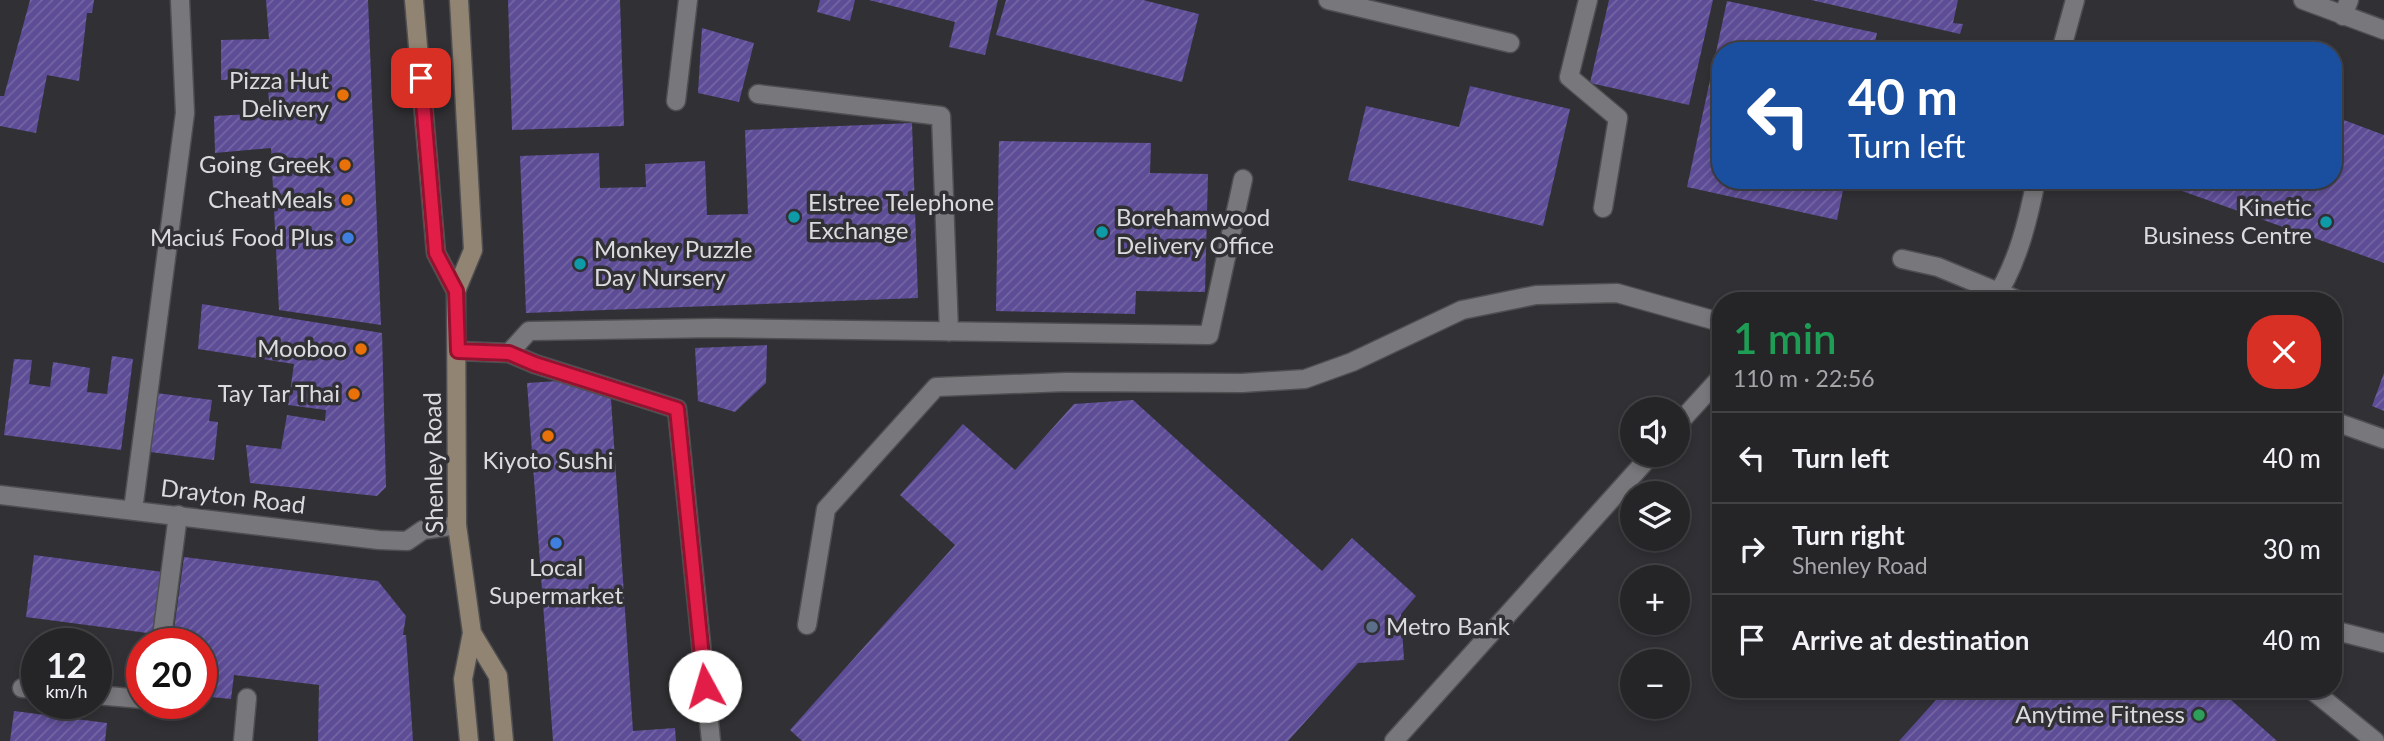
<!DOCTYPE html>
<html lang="en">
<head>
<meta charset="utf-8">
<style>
	:root { --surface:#252528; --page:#313134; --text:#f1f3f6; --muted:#a3a5a8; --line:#424245 }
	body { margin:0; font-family:Lato,sans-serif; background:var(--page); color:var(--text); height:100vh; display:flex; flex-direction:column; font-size:26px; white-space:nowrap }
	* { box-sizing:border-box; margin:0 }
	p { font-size:23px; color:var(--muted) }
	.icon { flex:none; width:38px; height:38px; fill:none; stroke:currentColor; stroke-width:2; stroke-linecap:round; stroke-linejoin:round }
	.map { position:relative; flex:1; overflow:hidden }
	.panel { position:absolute; left:1712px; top:292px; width:630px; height:406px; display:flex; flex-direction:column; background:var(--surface); border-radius:28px; box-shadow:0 4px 10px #0003,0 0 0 2px var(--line) }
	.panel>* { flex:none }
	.top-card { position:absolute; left:1712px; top:42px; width:630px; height:147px; border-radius:28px; box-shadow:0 4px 10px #0003,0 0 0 2px var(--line); background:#1a4fa0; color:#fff; overflow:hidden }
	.controls { position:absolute; left:1620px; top:397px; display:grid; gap:14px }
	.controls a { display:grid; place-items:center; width:70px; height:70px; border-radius:50%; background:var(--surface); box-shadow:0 4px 10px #0003,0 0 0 2px var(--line); font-size:35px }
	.speed { position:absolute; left:21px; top:628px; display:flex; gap:14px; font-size:35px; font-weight:700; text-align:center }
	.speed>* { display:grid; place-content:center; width:91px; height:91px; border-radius:50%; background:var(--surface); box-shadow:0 4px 10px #0003,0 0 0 2px var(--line); line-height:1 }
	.speed small { font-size:18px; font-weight:400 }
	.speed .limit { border:10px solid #d22; background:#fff; color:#111 }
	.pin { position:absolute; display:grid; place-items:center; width:60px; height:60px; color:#fff; margin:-30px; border-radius:14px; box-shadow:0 4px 10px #0006 }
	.me { position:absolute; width:77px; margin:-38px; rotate:354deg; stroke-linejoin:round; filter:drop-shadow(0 0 5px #0008) }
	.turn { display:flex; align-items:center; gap:24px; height:147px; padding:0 21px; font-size:32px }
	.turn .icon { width:91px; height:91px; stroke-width:2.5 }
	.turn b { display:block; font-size:49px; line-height:60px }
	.round { display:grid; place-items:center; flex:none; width:74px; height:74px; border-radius:28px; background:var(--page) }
	.headline { display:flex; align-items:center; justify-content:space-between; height:119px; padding:0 21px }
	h1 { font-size:42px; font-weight:600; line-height:52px; color:#1e9e55 }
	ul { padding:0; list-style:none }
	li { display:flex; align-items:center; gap:21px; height:91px; padding:0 21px; border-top:2px solid var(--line) }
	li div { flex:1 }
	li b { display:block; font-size:26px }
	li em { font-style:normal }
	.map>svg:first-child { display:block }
	.building { fill:url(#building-hatch) }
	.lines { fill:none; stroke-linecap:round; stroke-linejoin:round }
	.service-casing { stroke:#4f4f52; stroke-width:21 }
	.minor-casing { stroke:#4f4f52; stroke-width:21 }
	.tertiary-casing { stroke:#4f4f52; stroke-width:21 }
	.secondary-casing { stroke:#4f4f52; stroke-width:21 }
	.service { stroke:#78787c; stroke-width:18 }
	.minor { stroke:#78787c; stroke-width:18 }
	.tertiary { stroke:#78787c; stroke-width:18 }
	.secondary { stroke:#918472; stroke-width:18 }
	.route-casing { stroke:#92132f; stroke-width:18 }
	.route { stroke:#e11d48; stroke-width:12 }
	.food-dot { fill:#e8710a; stroke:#313135; stroke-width:2.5 }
	.culture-dot { fill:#0f9aa8; stroke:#313135; stroke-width:2.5 }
	.shop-dot { fill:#3f7fe0; stroke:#313135; stroke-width:2.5 }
	.service-dot { fill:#5c6f8a; stroke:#313135; stroke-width:2.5 }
	.leisure-dot { fill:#2e9e5b; stroke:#313135; stroke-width:2.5 }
	.labels { text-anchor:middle; stroke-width:7; stroke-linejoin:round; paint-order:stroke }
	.poi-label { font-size:24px; fill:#dbdadd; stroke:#313135; text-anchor:end }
	.street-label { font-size:24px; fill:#dbdadd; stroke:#313135 }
</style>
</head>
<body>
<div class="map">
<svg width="2384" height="741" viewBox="0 0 2384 741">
	<defs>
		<pattern id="building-hatch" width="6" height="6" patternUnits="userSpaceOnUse" patternTransform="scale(1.75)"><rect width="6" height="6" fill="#5d4c96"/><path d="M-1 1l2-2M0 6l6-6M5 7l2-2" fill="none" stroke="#7465a4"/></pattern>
	</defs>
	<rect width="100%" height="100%" fill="#313135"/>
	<!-- building -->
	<path class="building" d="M 30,0 L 94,0 L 92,13 L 87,13 L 79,81 L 47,75 L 36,133 L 0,126 L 0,96 L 4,96 Z
		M 266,0 L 368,0 L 381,325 L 279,310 L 271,148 L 215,153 L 214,116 L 270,113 L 267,78 L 221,80 L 221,40 L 269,39 Z
		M 508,0 L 620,0 L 624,126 L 512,130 Z
		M 820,0 L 855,0 L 850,21 L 817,12 Z
		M 869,0 L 998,0 L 985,55 L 949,47 L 955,22 Z
		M 1006,0 L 1143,0 L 1199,14 L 1182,82 L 996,35 Z
		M 1609,0 L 1713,0 L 1689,105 L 1590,83 Z
		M 1811,0 L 1958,0 L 1953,23 L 1963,24 L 1960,34 Z
		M 1727,1 L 1877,33 L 1873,51 L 1720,51 L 1720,180 L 1845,180 L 1837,220 L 1687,187 Z
		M 702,28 L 754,43 L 739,102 L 698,93 Z
		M 1470,86 L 1570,109 L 1543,226 L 1348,180 L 1366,106 L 1459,127 Z
		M 2333,116 L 2384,135 L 2384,263 L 2154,181 L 2333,180 Z
		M 912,123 L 918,298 L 526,313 L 520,156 L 599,153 L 600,188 L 646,187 L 645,164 L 705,161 L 707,215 L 748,214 L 745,130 Z
		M 999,141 L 1151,143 L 1150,173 L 1208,174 L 1205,292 L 1136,291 L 1135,314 L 996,311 Z
		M 202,304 L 382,333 L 386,487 L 377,496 L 250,483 L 246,445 L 281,449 L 287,415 L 325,421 L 326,410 L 288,405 L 294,364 L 198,349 Z
		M 767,345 L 766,383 L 735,412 L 698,401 L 695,348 Z
		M 112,356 L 133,359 L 121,450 L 4,435 L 14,359 L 32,360 L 29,384 L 50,387 L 53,362 L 90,368 L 87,392 L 107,394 Z
		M 2384,373 L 2384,411 L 2372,406 Z
		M 558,381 L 611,399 L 633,731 L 675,728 L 676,741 L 553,741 L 527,383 Z
		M 156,393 L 212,400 L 209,421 L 218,422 L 214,460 L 150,452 Z
		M 1133,400 L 1322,571 L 1352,538 L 1416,596 L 1401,614 L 1404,660 L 1358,663 L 1288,741 L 802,741 L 790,730 L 955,545 L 900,495 L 963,424 L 1015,470 L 1074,404 Z
		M 34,555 L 163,572 L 155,634 L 26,617 Z
		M 184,557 L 378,581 L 406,616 L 403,635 L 406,635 L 413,741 L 318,741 L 319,685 L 234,675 L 231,699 L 201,696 L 201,644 L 172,644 Z
		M 1945,690 L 2220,690 L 2277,741 L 1899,741 Z
		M 14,711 L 107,723 L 105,741 L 10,741 Z"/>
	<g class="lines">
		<defs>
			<path id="service" d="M 1328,0 L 1510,43
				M 1588,0 L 1569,77 L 1618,118 L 1603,208
				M 2343,16 L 2349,0
				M 2061,51 L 2075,0
				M 758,94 L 941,116 L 949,332
				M 676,101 L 688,0
				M 1902,259 L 1938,267 L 2020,301
				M 1993,301 C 2017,266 2028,221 2036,180
				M 458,351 L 509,353 L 535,364 L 677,409 L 711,741
				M 509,353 L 529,331 L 715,328 L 1209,335 L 1243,179
				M 2333,421 L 2384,439
				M 1678,424 L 1720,378
				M 133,510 L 185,113 L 180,0
				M 807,625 L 826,509 L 936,387 L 1066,382 L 1242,383 L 1305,379 L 1352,362 L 1462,310 L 1536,295 L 1617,293 L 1720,322
				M 2333,630 L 2384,643
				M 161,644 L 178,515
				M 22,688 L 37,689
				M 2312,690 L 2375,741
				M 96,695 L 142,699
				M 243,741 L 247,698
				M 1394,741 L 1651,455"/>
			<path id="minor" d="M 0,495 L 379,540 L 407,541 L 423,530 L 457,525"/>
			<path id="tertiary" d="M 2303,0 L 2384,30"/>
			<path id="secondary" d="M 414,0 L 436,253 L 456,291
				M 459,0 L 473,250 L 456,291 L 457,525 L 472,633 L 463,679 L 469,741
				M 472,633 L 498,676 L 504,741"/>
		</defs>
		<!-- service casing -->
		<use href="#service" class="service-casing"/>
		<!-- minor casing -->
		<use href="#minor" class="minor-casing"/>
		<!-- tertiary casing -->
		<use href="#tertiary" class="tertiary-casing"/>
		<!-- secondary casing -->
		<use href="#secondary" class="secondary-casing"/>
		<!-- service -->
		<use href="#service" class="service"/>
		<!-- minor -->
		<use href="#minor" class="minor"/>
		<!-- tertiary -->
		<use href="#tertiary" class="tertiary"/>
		<!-- secondary -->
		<use href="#secondary" class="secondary"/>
	</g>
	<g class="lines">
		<defs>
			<path id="route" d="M 421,78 L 436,253 L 456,291 L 458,351 L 509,353 L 535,364 L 677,409 L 705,686"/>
		</defs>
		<!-- route casing -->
		<use href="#route" class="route-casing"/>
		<!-- route -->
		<use href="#route" class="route"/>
	</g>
	<!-- markers -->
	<g class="food-dot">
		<circle cx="343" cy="95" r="7"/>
		<circle cx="345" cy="165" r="7"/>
		<circle cx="347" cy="200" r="7"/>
		<circle cx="361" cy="349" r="7"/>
		<circle cx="354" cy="394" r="7"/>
		<circle cx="548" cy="436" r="7"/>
	</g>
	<g class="culture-dot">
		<circle cx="794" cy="217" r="7"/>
		<circle cx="2326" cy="222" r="7"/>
		<circle cx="1102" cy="232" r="7"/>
		<circle cx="580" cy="264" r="7"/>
	</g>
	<g class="shop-dot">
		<circle cx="348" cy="238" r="7"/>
		<circle cx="556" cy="543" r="7"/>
	</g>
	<circle class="service-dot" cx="1372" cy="627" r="7"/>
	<circle class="leisure-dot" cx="2199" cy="715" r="7"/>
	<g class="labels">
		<!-- poi labels -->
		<g class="poi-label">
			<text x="329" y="89">Pizza Hut<tspan x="329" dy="28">Delivery</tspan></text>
			<text x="331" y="173">Going Greek</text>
			<text x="333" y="208">CheatMeals</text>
			<text x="808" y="211" text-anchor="start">Elstree Telephone<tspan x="808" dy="28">Exchange</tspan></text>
			<text x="2312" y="216">Kinetic<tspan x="2312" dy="28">Business Centre</tspan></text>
			<text x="1116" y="226" text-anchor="start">Borehamwood<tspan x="1116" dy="28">Delivery Office</tspan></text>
			<text x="334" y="246">Maciuś Food Plus</text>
			<text x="594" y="258" text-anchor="start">Monkey Puzzle<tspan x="594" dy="28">Day Nursery</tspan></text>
			<text x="347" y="357">Mooboo</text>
			<text x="340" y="402">Tay Tar Thai</text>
			<text x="548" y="469" text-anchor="middle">Kiyoto Sushi</text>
			<text x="556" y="576" text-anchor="middle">Local<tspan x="556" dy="28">Supermarket</tspan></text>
			<text x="1386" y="635" text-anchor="start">Metro Bank</text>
			<text x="2185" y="723">Anytime Fitness</text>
		</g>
		<!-- street labels -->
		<g class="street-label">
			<text transform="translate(434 463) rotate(-91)" y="8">Shenley Road</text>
			<text transform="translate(233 497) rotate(7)" y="8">Drayton Road</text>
		</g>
	</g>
</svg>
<div class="controls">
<a><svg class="icon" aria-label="sound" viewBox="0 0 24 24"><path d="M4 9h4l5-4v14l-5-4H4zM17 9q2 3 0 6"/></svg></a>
<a><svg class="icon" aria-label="layers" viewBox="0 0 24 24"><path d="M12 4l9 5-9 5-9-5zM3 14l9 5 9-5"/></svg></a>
<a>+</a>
<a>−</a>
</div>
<div class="speed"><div>12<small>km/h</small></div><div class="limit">20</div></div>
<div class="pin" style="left:421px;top:78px;background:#d93025"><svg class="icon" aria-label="arrive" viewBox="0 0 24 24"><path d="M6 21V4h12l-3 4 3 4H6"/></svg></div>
<svg class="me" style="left:705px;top:686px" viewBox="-20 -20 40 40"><circle r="19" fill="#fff"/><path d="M0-13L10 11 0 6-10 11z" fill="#e11d48"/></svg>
<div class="top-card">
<div class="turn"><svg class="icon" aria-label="left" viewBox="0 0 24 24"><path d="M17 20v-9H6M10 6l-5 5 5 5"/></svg><div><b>40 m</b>Turn left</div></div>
</div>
<section class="panel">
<div class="headline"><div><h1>1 min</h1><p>110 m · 22:56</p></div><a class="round" style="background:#d93025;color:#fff"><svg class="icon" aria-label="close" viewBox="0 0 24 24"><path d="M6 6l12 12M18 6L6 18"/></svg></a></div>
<ul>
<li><svg class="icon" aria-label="left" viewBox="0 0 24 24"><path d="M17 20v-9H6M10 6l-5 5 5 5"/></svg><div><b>Turn left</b></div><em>40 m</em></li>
<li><svg class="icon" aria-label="right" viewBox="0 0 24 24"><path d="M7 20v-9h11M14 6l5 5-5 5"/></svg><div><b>Turn right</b><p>Shenley Road</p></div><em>30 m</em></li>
<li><svg class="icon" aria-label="arrive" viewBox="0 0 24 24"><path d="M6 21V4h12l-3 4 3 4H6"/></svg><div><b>Arrive at destination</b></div><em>40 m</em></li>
</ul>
</section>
</div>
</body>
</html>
